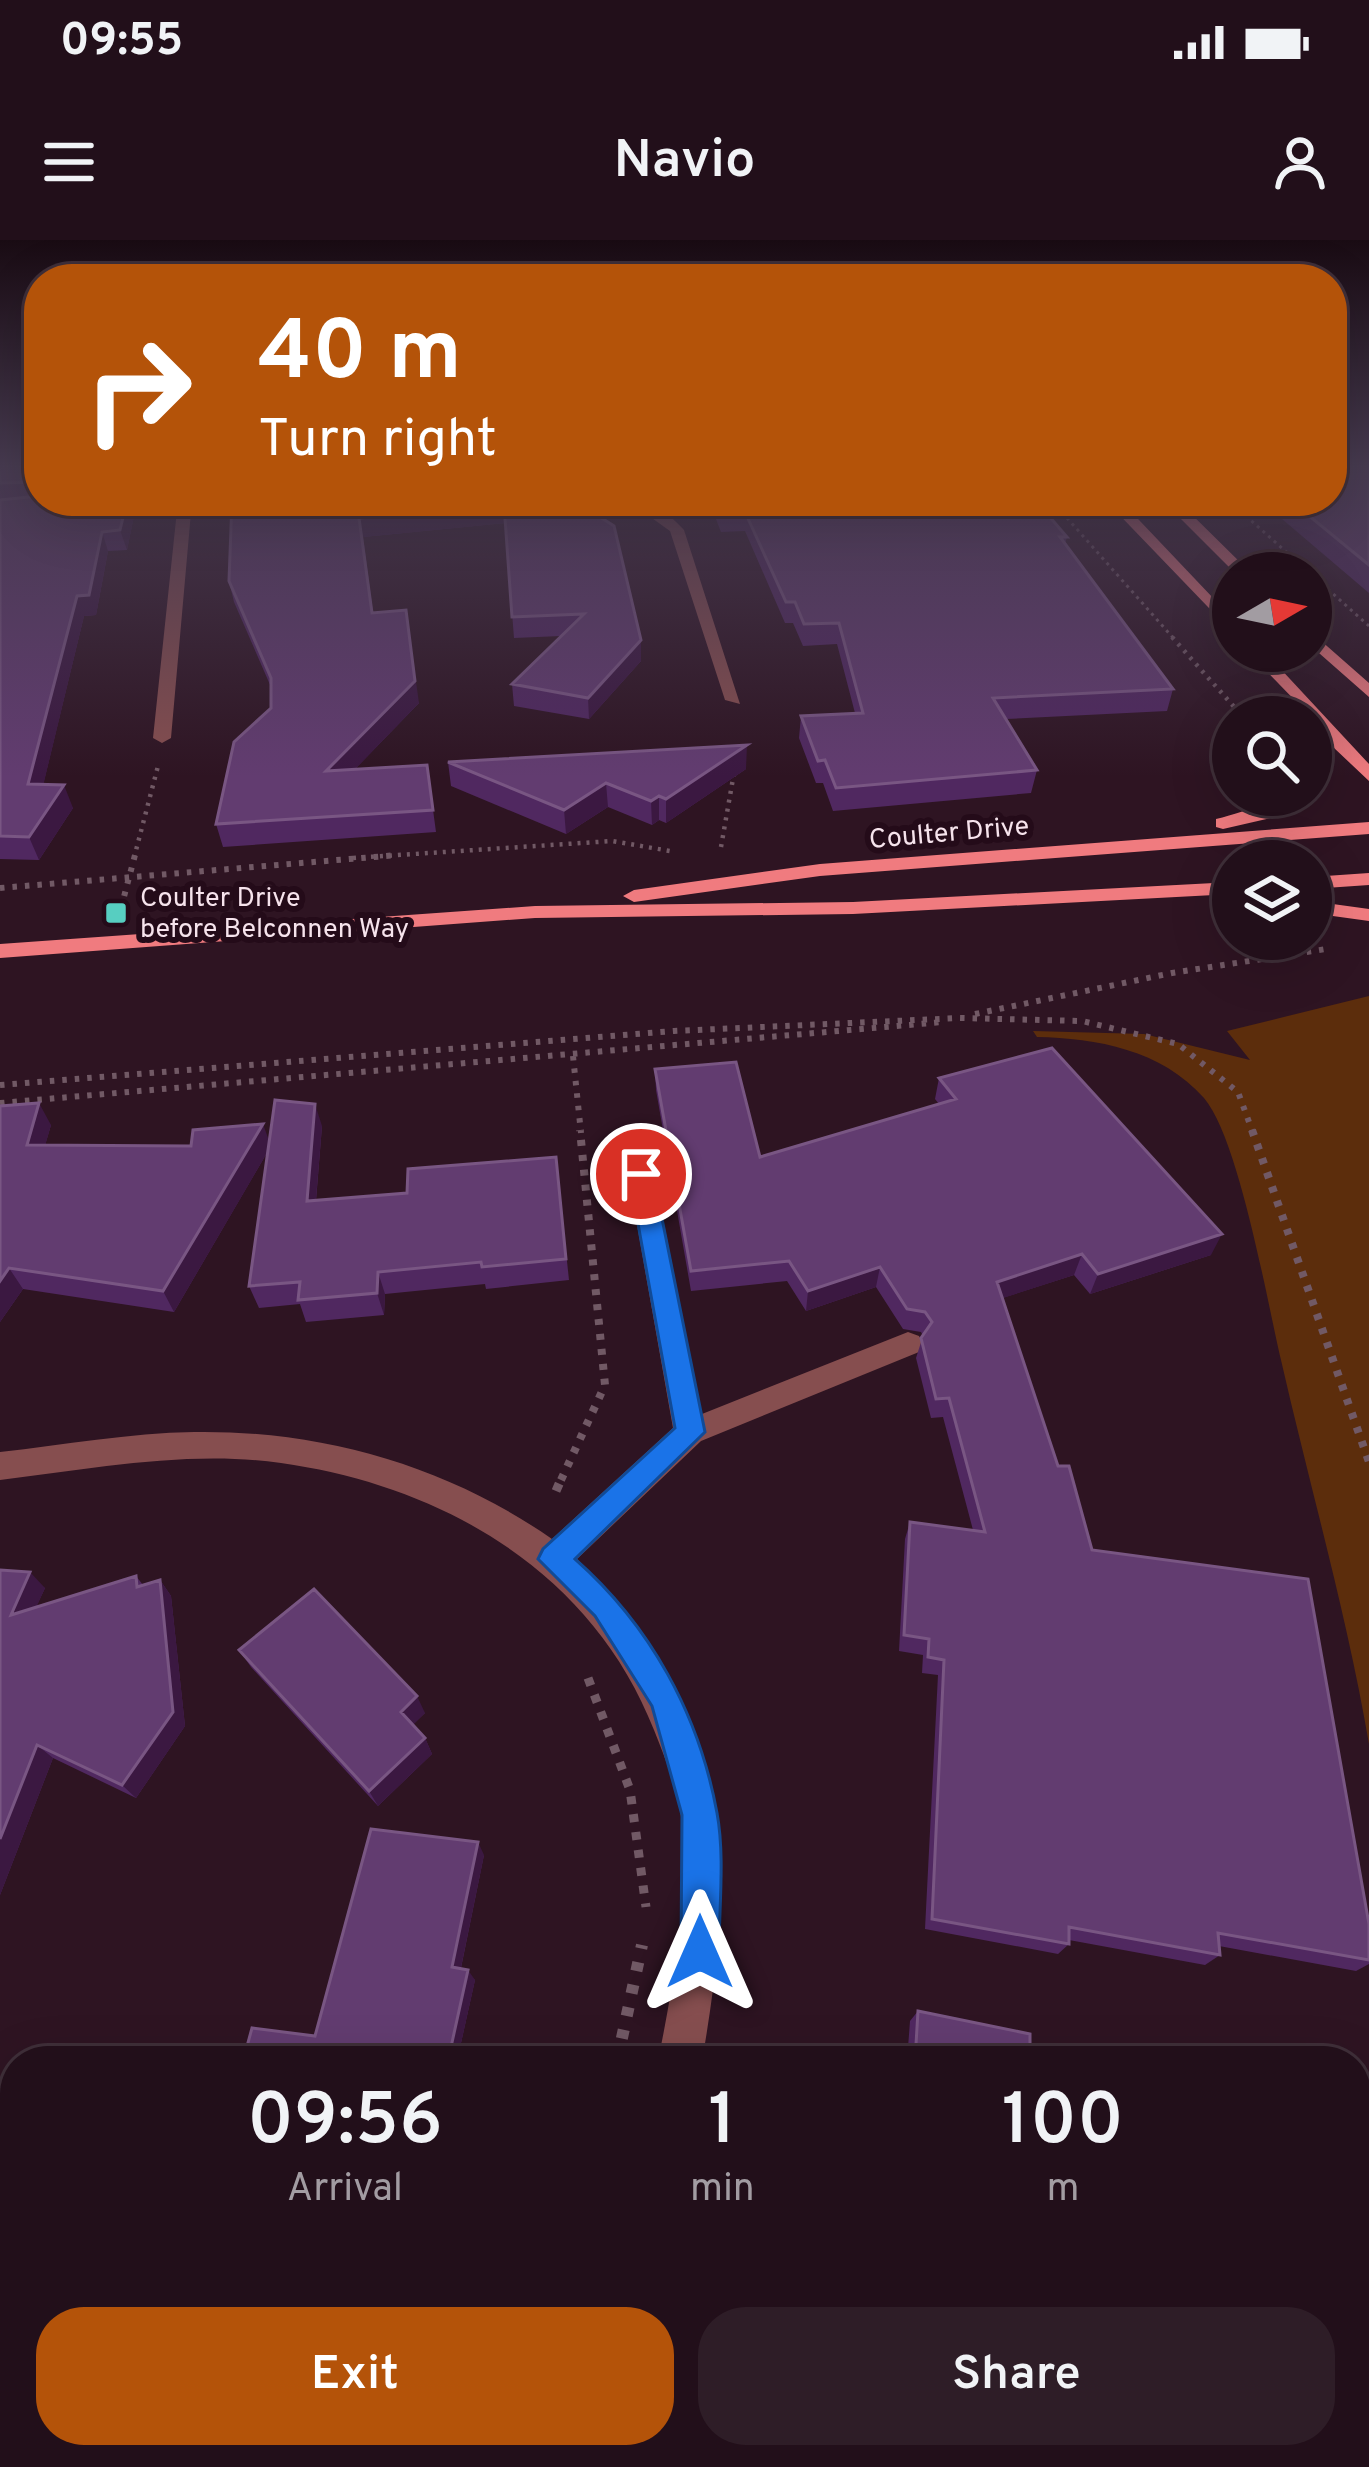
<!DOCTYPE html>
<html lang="en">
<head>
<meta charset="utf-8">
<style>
	:root { --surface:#220f1a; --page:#2e1d27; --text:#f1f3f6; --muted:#a29ca2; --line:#3f2f39; --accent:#b45309 }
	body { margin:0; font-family:Overpass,sans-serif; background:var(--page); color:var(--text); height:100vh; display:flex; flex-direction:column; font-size:45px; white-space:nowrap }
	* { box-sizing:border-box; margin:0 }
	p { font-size:39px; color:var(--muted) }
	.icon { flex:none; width:66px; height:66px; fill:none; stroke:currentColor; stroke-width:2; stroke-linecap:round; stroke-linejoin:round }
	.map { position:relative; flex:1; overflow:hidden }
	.panel { position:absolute; left:0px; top:1806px; width:1371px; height:423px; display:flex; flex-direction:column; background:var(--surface); border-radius:48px 48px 0 0; box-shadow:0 12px 48px #0002,0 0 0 3px var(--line) }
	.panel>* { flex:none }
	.banner { position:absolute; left:24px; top:24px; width:1323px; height:252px; border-radius:48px; box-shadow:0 12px 48px #0002,0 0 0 3px var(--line); background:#b45309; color:#fff; overflow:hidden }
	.needle { width:78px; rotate:81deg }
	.controls { position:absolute; left:1212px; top:312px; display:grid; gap:24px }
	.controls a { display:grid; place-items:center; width:120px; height:120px; border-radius:50%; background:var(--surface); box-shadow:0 12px 48px #0002,0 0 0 3px var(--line); font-size:60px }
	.pin { position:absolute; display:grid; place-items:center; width:102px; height:102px; color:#fff; margin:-51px; border:6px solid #fff; border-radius:50%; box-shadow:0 3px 12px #0007 }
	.me { position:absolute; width:132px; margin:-66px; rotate:0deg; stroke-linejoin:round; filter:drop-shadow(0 0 9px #0008) }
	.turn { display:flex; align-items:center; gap:42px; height:252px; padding:0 36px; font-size:54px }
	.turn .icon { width:156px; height:156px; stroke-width:2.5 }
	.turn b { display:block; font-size:84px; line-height:102px }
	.eta { display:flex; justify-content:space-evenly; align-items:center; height:204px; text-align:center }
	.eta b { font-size:72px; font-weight:600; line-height:84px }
	.button { display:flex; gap:24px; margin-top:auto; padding:24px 36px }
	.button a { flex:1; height:138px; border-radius:48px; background:var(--accent); color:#fff; font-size:48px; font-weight:600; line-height:138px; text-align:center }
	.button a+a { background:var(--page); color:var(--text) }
	.status { display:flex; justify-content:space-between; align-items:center; height:84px; padding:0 60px; background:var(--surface); direction:ltr }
	.status svg { height:33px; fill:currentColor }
	header { display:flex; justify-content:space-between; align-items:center; height:156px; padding:0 36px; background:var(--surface); font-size:54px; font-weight:600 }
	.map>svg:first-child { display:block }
	.green { fill:#5c2d0c }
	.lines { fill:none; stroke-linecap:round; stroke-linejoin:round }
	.path-far5 { stroke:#715965; stroke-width:3; stroke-dasharray:3 4.5; stroke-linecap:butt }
	.path-far4 { stroke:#715965; stroke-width:4.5; stroke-dasharray:3 6; stroke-linecap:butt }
	.path-far3 { stroke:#715965; stroke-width:6; stroke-dasharray:4.5 8; stroke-linecap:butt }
	.path-far2 { stroke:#715965; stroke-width:8; stroke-dasharray:6 9; stroke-linecap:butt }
	.path-far1 { stroke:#715965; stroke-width:9; stroke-dasharray:8 10; stroke-linecap:butt }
	.path { stroke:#715965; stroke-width:12; stroke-dasharray:9 14; stroke-linecap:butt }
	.minor { fill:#864e4f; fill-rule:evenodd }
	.major { fill:#f07b7f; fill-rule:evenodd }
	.wall { fill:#502860 }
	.shaded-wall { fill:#3b1841 }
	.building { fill:#623c70; stroke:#795683; stroke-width:3 }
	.route { fill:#1a73e8; stroke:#114b97; stroke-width:3 }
	.poi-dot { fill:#57cec1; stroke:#240b19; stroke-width:4.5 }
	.labels { text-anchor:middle; stroke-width:12; stroke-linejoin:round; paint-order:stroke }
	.far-street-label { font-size:27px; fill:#f6e3ec; stroke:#240b19 }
	.far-poi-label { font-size:27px; fill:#f6e3ec; stroke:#240b19; text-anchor:start }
</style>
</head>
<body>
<div class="status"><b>09:55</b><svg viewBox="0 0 49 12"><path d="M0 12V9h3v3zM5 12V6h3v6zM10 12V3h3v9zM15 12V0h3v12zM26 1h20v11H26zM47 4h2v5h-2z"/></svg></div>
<header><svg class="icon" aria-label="menu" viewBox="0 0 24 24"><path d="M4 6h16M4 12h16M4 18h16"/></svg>Navio<svg class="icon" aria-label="person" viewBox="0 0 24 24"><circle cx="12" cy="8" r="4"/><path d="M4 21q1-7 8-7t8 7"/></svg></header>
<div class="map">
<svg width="1369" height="2227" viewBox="0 0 1369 2227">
	<rect width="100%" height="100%" fill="#2e1422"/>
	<!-- green -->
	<path class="green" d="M 1369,756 L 1369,1504 C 1347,1375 1310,1247 1281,1120 C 1267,1061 1239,899 1204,858 C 1162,810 1096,798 1037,797 L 1033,791 L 1144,794 L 1250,820 L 1227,791 Z"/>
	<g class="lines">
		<!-- path-far5 -->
		<path class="path-far5" d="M 1052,261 L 1175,400
			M 1229,261 L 1310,333
			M 1311,334 L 1369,386"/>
		<!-- path-far4 -->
		<path class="path-far4" d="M 1172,397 L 1243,477
			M 721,607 L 734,533
			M 134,618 L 158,526
			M 353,618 L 612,601 L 670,611"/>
		<!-- path-far3 -->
		<path class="path-far3" d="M 0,648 L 398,615
			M 121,668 L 135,615
			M 975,774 L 1172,733 L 1326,709
			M 573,816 L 581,893
			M 0,845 L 674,791 L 960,778 L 1082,781 L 1178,804 L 1238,852 L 1253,893
			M 0,863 L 943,782"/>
		<!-- path-far2 -->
		<path class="path-far2" d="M 1252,890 L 1369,1222
			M 561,1240 L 605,1145 L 580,890"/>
		<!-- path-far1 -->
		<path class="path-far1" d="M 556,1251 L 562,1237
			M 588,1438 L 630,1550 L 646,1667"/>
		<!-- path -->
		<path class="path" d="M 617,1821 L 642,1705
			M 532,2227 L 535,2214"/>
		<!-- minor -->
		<path class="minor" d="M 178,261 L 192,261 L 171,498 L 162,503 L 153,498 Z
			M 628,261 C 653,261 667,272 684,290 L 740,464 L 725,460 L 670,291 Z
			M 641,925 L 654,934 L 702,1174 L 908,1092 L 919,1096 L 923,1104 L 919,1112 L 701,1201 L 577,1319 C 734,1476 738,1614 702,1821 L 658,1821 C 674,1741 689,1659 681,1577 C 677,1547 665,1518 654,1490 C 592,1332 444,1246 281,1223 C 187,1210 93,1229 0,1240 L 0,1212 C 64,1205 129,1193 194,1192 C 322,1190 447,1226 552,1299 L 673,1188 L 628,934 Z
			M 582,2214 L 634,2214 L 632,2227 L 580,2227 Z"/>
		<!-- major -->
		<path class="major" d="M 1106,261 L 1121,261 L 1233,379 L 1233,393 Z
			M 1163,261 L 1178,261 L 1251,333 L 1235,333 Z
			M 1311,392 L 1369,443 L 1369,457 L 1311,406 Z
			M 1247,411 L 1264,411 L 1369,524 L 1369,541 L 1333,507 L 1333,525 L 1318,550 L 1311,552 L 1311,559 L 1284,575 L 1223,589 L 1216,587 L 1216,579 C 1245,572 1285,555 1311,555 L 1315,487 L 1311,477 Z
			M 1369,582 L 1369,594 L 820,636 L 634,662 L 623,656 L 634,650 L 820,624 Z
			M 1369,633 L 1369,645 L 1311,649 L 1311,637 Z
			M 1233,642 L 1233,654 L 853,674 L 535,678 L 0,718 L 0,704 L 535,666 L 853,662 Z
			M 1311,661 L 1369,669 L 1369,681 L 1311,673 Z"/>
	</g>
	<!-- wall -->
	<path class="wall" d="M 0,225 L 39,225 L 39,261 L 135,261 L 136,266 L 127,310 L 108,311 L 96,375 L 84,376 L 43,545 L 73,568 L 39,620 L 0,619 Z
		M 1369,225 L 1369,353 L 1261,261 L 1332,261 Z
		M 232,261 L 575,261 L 641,421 L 589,479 L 514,466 L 512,444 L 561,396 L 514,398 L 505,283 L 363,297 L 373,373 L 419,463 L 355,529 L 427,525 L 436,592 L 223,607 L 216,584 L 271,468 L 271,447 L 234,362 L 229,341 Z
		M 709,261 L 1036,261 L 1067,297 L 1065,304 L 1173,449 L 1167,471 L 1006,479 L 1037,530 L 1031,553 L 833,571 L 823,543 L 816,543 L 799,498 L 801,476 L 855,473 L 837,404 L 803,406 L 793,383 L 785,383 L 745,291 L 721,292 Z
		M 448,522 L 746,529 L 666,583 L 659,580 L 652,585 L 608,567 L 566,594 L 451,546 Z
		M 655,829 L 760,917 L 939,864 L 935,859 L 939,838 L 1211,1015 L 1090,1054 L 1074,1035 L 1002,1058 L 1058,1226 L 1092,1310 L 1369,1684 L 1369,1724 L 1356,1731 L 1219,1706 L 1220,1715 L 1205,1725 L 1069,1700 L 1069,1704 L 1058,1714 L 925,1689 L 938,1435 L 922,1433 L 923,1415 L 899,1411 L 905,1299 L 910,1282 L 973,1290 L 943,1177 L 931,1178 L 916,1118 L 923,1096 L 921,1092 L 903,1089 L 876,1047 L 806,1071 L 787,1041 L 691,1051 L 656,850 Z
		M 0,866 L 51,885 L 45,905 L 191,906 L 269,901 L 322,886 L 316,961 L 407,953 L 556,917 L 569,1040 L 486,1049 L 485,1044 L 385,1054 L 384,1075 L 306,1082 L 300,1064 L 259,1068 L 249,1046 L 268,911 L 174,1072 L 23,1049 L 0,1082 Z
		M 0,1330 L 45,1348 L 36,1367 L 136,1336 L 143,1345 L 160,1340 L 171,1356 L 185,1486 L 136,1558 L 53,1518 L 0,1655 Z
		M 239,1410 L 425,1473 L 412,1485 L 425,1498 L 432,1514 L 378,1566 L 251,1427 Z
		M 484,1615 L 461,1728 L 475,1740 L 457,1821 L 442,1821 L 403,1815 L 402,1821 L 243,1821 L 315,1796 Z
		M 918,1771 L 1030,1821 L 907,1821 L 910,1781 Z
		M 832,2214 L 960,2214 L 959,2227 L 830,2227 Z
		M 1051,2221 L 1071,2227 L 1051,2227 Z"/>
	<!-- shaded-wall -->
	<path class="shaded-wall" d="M 127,261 L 135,261 L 136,266 L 127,310 L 120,290 Z
		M 504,264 L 506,283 L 363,297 L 376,394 L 359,278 Z
		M 102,292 L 108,311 L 96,375 L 84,376 L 38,567 L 28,544 L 77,356 Z
		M 406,370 L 419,463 L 332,553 L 326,531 Z
		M 641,400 L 641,421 L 589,479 L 588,458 Z
		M 747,505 L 746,529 L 666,583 L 666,559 Z
		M 606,543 L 608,567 L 566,594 L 564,570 Z
		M 64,545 L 73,568 L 39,620 L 29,597 Z
		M 659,556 L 659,580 L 652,585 L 651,561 Z
		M 39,863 L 51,885 L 39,927 L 27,905 Z
		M 315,864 L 322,886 L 314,983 L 307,961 Z
		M 263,884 L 271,906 L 174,1072 L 163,1051 Z
		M 1222,994 L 1211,1015 L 1090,1054 L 1098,1034 Z
		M 1082,1014 L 1074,1035 L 991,1062 L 997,1042 Z
		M 880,1027 L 876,1047 L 806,1071 L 808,1051 Z
		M 9,1028 L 23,1049 L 0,1082 L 0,1041 Z
		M 378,1032 L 385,1054 L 384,1075 L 377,1053 Z
		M 30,1332 L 45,1348 L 26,1390 L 11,1375 Z
		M 160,1340 L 171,1356 L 185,1486 L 136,1558 L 122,1545 Z
		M 417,1456 L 425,1473 L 409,1489 L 401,1472 Z
		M 425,1498 L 432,1514 L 378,1566 L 369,1551 Z
		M 37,1505 L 53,1518 L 0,1655 L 0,1599 Z
		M 478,1602 L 484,1615 L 459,1737 L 452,1727 Z
		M 468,1730 L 475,1740 L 457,1821 L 454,1821 L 449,1816 Z
		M 394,1807 L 403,1815 L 402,1821 L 391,1821 Z
		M 15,1948 L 15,2050 L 0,2050 L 0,2034 Z"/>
	<!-- building -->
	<path class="building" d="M 0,225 L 39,225 L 39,242 L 0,243 Z
		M 1332,225 L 1369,225 L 1369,325 L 1291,261 L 1332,261 Z
		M 39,256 L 39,261 L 127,261 L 120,290 L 102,292 L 89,355 L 77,356 L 28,544 L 64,545 L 29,597 L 0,596 L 0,260 Z
		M 232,261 L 575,261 L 614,286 L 641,400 L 588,458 L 512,444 L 584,374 L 512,377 L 504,264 L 359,278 L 372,373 L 406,370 L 415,441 L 326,531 L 427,525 L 433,570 L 216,584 L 234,502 L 271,468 L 271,438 L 229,341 Z
		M 716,261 L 1036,261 L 1067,297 L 1060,297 L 1173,449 L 993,458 L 1037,530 L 836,548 L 825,520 L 818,521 L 801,476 L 863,473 L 839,383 L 804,384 L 795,362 L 786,362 L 745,272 L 721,273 Z
		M 747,505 L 666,559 L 659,556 L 651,561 L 606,543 L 564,570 L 448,522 Z
		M 1052,808 L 1222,994 L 1098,1034 L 1082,1014 L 997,1042 L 1058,1226 L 1069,1226 L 1092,1310 L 1308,1339 L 1369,1684 L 1369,1720 L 1218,1693 L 1220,1715 L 1069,1687 L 1069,1704 L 932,1679 L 944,1420 L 928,1417 L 929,1399 L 904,1395 L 910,1282 L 985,1292 L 949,1158 L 936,1159 L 921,1098 L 932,1082 L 925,1072 L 907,1069 L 880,1027 L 808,1051 L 789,1021 L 691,1031 L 655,829 L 736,822 L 760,917 L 956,859 L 939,838 Z
		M 275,860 L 315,864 L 307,961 L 407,953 L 408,929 L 556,917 L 566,1019 L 482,1027 L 481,1022 L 378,1032 L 377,1053 L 298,1060 L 300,1042 L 249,1046 Z
		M 39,863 L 27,905 L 191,906 L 193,890 L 263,884 L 163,1051 L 9,1028 L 0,1041 L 0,866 Z
		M 0,1330 L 30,1332 L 11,1375 L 136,1336 L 137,1347 L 160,1340 L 173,1472 L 122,1545 L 37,1505 L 0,1599 Z
		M 314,1349 L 417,1456 L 401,1472 L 425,1498 L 369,1551 L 239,1410 Z
		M 371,1589 L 478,1602 L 452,1727 L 468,1730 L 449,1816 L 394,1807 L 391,1821 L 243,1821 L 252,1788 L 315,1796 Z
		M 918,1771 L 1030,1794 L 1030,1821 L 915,1821 Z
		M 15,1872 L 15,1948 L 0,2034 L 0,1874 Z
		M 15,2045 L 15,2214 L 38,2214 L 0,2225 L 0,2049 Z
		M 247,2214 L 303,2214 L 262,2227 L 248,2227 Z
		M 839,2214 L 960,2214 L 959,2227 L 837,2227 Z"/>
	<!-- sky -->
	<linearGradient id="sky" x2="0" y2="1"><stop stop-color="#190b13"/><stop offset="0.42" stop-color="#463a4f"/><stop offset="1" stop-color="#463a4f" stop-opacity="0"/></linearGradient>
	<rect width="1369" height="537" fill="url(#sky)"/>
	<!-- route -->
	<path class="route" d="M 641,925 L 653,934 L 705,1192 L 575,1319 C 650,1385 699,1474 717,1573 C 725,1616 719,1668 719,1712 L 714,1725 L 700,1731 L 687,1725 L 681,1712 L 682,1575 L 652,1466 L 595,1376 L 538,1319 L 543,1309 L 675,1188 L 629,934 Z"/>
	<!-- markers -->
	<rect class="poi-dot" x="104" y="661" width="24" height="24" rx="6"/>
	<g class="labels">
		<!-- far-street labels -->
		<g class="far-street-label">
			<text transform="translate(949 592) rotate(-5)" y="9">Coulter Drive</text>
		</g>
		<!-- far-poi labels -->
		<g class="far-poi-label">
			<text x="140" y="666">Coulter Drive<tspan x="140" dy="31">before Belconnen Way</tspan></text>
		</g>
	</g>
</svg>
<div class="controls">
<a><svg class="needle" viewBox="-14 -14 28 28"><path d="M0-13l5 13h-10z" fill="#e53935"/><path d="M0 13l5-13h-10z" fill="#a29ca2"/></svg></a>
<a><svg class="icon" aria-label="search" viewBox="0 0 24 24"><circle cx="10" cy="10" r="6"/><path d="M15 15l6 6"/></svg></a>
<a><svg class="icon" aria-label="layers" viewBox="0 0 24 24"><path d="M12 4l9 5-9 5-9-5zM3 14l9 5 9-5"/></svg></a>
</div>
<div class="pin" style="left:641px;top:934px;background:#d93025"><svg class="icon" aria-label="arrive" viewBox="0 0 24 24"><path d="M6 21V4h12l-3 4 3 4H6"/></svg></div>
<svg class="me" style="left:700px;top:1712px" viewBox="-20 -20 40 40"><path d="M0-17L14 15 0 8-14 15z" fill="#1a73e8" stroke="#fff" stroke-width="4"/></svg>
<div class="banner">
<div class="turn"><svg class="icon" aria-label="right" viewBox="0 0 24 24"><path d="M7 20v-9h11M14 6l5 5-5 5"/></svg><div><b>40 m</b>Turn right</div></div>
</div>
<section class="panel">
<div class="eta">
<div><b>09:56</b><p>Arrival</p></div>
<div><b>1</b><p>min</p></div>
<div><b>100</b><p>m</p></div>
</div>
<div class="button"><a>Exit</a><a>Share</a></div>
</section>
</div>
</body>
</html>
